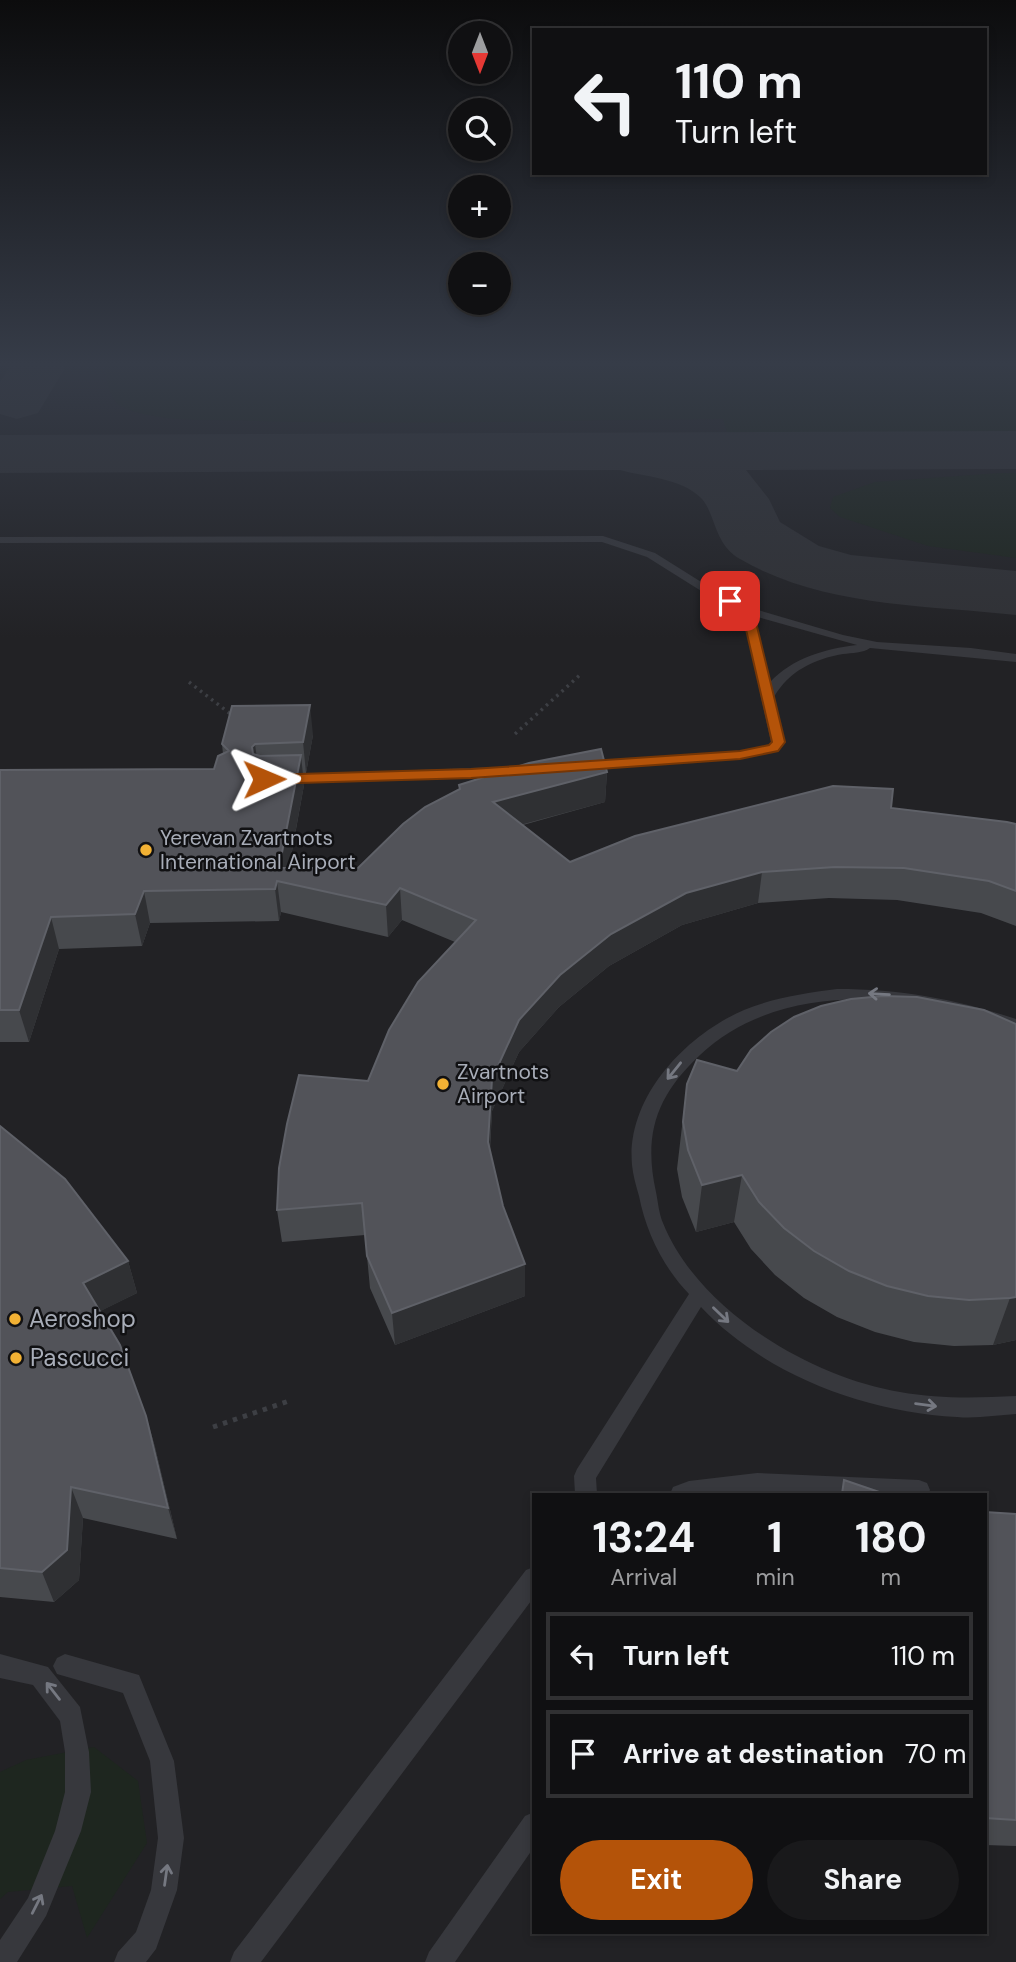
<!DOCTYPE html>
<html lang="en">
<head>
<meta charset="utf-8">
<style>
	:root { --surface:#101012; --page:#19191b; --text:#f1f3f6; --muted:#9c9d9f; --line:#303032; --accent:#b45309 }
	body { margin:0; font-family:"DM Sans",sans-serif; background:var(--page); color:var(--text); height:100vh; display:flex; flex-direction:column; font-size:26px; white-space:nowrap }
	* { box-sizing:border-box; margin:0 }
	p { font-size:23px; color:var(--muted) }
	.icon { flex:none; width:38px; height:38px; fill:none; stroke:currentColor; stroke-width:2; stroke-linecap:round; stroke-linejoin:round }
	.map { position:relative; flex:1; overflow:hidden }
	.sheet { position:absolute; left:532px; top:1493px; width:455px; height:441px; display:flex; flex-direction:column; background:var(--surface); border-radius:0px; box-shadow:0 4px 10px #0003,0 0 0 2px var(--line) }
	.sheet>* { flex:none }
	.hud { position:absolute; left:532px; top:28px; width:455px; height:147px; border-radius:0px; box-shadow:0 4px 10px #0003,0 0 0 2px var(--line); background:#101012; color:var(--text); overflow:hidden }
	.needle { width:46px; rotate:180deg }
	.controls { position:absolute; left:448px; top:21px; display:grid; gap:14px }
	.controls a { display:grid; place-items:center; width:63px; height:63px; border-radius:50%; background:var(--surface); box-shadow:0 4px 10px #0003,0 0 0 2px var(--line); font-size:35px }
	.pin { position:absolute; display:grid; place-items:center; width:60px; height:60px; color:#fff; margin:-30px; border-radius:14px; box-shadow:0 4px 10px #0006 }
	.me { position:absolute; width:77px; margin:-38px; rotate:89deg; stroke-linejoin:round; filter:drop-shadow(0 0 5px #0008) }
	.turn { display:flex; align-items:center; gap:24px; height:147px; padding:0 28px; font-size:32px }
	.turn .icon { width:91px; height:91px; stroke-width:2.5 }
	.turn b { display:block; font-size:49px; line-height:60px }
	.eta { display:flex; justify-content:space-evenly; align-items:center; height:119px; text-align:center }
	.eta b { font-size:42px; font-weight:700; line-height:49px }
	.primary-button { display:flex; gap:14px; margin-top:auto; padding:14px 28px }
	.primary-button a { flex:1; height:80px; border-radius:42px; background:var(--accent); color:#fff; font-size:28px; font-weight:700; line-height:80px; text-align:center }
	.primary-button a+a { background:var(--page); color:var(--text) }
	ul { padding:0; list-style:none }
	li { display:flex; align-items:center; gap:21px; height:88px; margin:0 14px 10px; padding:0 14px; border:4px solid var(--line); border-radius:0px }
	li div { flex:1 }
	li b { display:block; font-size:26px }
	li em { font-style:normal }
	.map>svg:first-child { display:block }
	.built { fill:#222225; fill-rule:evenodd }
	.green { fill:#1e261f }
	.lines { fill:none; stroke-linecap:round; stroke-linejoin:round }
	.taxiway { fill:#303135; fill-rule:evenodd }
	.path-far1 { stroke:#3d3f44; stroke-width:3.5; stroke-dasharray:2.5 4.5; stroke-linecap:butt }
	.path { stroke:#3d3f44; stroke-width:5; stroke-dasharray:4.5 6; stroke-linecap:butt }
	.lane { fill:#37383d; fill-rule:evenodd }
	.wall { fill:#47494d }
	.shaded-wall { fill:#2f3033 }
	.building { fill:#525359; stroke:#5f6168; stroke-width:2 }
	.oneway { stroke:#757881 }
	.route { fill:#b45309; stroke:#753606; stroke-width:2 }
	.poi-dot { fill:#f2b134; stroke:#111113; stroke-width:2.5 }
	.labels { text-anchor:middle; stroke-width:5; stroke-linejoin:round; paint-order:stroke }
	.poi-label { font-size:21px; fill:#a8adb8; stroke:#111113; text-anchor:start }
	.near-poi-label { font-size:24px; fill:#a8adb8; stroke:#111113; text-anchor:start }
</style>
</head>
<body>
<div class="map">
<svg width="1016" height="1962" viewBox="0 0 1016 1962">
	<rect width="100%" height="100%" fill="#161618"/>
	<!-- built -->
	<path class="built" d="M 0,363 L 1016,363 L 1016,1962 L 0,1962 ZM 534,1494 L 985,1494 L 985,1932 L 534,1932 Z"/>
	<!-- green -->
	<path class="green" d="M 107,363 L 1016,363 L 1016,432 L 727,432 L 723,419 C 568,420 412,425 257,421 C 223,420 150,423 121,406 C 108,399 105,376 107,363 Z
		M 1000,473 L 1016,473 L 1016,558 L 928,546 L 840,517 L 830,508 L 833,497 L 875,482 Z
		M 94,1747 L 138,1781 L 147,1843 L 87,1938 L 72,1886 L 8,1892 L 0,1899 L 0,1772 L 26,1760 Z"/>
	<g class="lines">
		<!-- taxiway -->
		<path class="taxiway" d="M 12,363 L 68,363 L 38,413 L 17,419 L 0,414 L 0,382 Z
			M 1016,431 L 1016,469 L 746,470 L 769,499 L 780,522 L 819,546 L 851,555 L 1016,571 L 1016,615 C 924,605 822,607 740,559 C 713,544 716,512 700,497 C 680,478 645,477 620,470 L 0,473 L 0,435 Z"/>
		<!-- path-far1 -->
		<path class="path-far1" d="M 189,682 L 233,716
			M 515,734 L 581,674"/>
		<!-- path -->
		<path class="path" d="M 213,1427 L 289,1401"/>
		<!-- lane -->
		<path class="lane" d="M 603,536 L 655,553 L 706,585 L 751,608 L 843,635 L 877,642 L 971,648 L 1016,654 L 1016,662 L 870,648 C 863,653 852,653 843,654 C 814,659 789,671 774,697 L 785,742 L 779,751 L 740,759 L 585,770 L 580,769 L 580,763 L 740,751 L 769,745 L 771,742 L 742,612 L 698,589 L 647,557 L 602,542 L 0,543 L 0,537 ZM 754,616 L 857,645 C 824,649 793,658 770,682 Z
			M 524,766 L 531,770 L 529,773 L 284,783 L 277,779 L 284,775 Z
			M 837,989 C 900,989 956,999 1016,1019 L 1016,1031 C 971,1018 929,1002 882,1000 C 817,996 749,1009 700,1055 C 657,1095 643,1134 656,1192 C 658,1202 659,1214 663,1223 C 698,1310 810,1377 900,1392 C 939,1399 976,1398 1016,1396 L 1016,1414 C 997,1415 976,1419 957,1417 C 865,1412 765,1375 701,1307 L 596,1478 L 597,1494 L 575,1494 L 574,1476 L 577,1469 L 689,1294 C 663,1267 646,1232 639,1196 C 636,1186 633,1175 632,1165 C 626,1097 686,1035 744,1010 C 773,998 805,993 837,989 Z
			M 757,1473 L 919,1480 L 927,1483 L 930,1490 L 928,1494 L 670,1494 L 673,1487 L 689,1481 Z
			M 534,1567 L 534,1597 L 261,1962 L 230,1962 L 234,1952 L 526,1570 Z
			M 0,1654 L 48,1667 L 80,1707 L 89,1752 L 91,1792 L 81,1831 L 46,1916 L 17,1962 L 0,1962 L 0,1940 L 28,1898 L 55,1831 L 65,1792 L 65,1752 L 60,1721 L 33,1685 L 0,1678 Z
			M 65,1654 L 139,1675 L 174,1761 L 184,1838 L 177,1890 L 156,1949 L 146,1962 L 114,1962 L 118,1952 L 136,1932 L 151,1890 L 158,1838 L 150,1761 L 123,1693 L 57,1674 L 53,1666 L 57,1658 Z
			M 534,1812 L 534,1847 L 455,1962 L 425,1962 L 429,1952 L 525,1816 Z"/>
	</g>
	<!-- wall -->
	<path class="wall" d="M 313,735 L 306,773 L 302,773 L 304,785 L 289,868 L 358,868 L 459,790 L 459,785 L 607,772 L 605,802 L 523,825 L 570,862 L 891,808 L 1016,824 L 1016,926 L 981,913 L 897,900 L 829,898 L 758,903 L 682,925 L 609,966 L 559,1007 L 519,1052 L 492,1111 L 490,1150 L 503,1206 L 525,1264 L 525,1296 L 395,1345 L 370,1288 L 365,1235 L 282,1242 L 277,1210 L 368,1081 L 455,942 L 402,920 L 388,937 L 281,912 L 279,921 L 150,923 L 142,946 L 59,949 L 29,1042 L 0,1042 L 0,770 L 214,769 L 223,754 L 222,744 Z
		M 1016,1024 L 1016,1340 L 993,1345 L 954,1346 L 914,1342 L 875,1332 L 837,1317 L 804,1298 L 775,1275 L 751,1249 L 734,1222 L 696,1232 L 682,1197 L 677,1169 L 687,1084 L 737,1071 Z
		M 0,1126 L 128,1261 L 137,1293 L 100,1311 L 146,1416 L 155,1447 L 177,1539 L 83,1518 L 79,1580 L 54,1602 L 0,1597 Z
		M 985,1512 L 1016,1514 L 1016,1846 L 985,1845 Z"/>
	<!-- shaded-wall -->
	<path class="shaded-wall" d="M 310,705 L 313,735 L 306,773 L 303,742 Z
		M 255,744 L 259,774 L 256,777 L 252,747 Z
		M 301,755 L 304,785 L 286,883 L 279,868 Z
		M 607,772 L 605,802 L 494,832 L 493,802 Z
		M 762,872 L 758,903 L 682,925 L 609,966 L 559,1007 L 519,1052 L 492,1111 L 488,1174 L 488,1142 L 492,1079 L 519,1020 L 560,975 L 611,934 L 686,893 Z
		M 277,881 L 281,912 L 279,921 L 275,889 Z
		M 400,888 L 402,920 L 388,937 L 386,905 Z
		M 144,891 L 150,923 L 142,946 L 135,914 Z
		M 51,917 L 59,949 L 29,1042 L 19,1010 Z
		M 742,1175 L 734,1222 L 696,1232 L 702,1185 Z
		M 128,1261 L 137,1293 L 93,1315 L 83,1283 Z
		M 525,1264 L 525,1296 L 395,1345 L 392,1313 Z
		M 1016,1297 L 1016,1340 L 993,1345 L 1010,1298 Z
		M 146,1416 L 155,1447 L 177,1539 L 168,1508 Z
		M 71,1487 L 83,1518 L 79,1580 L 54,1602 L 42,1572 Z"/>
	<!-- building -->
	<path class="building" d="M 310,705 L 303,742 L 255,744 L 252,747 L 253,754 L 260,756 L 301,755 L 279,868 L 358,868 L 403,824 L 425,807 L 460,789 L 459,785 L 529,763 L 601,749 L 607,772 L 493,802 L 570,862 L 635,836 L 833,786 L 893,789 L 891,808 L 1007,822 L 1016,824 L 1016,891 L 989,881 L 904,868 L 835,867 L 762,872 L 686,893 L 611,934 L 560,975 L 519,1020 L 492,1079 L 488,1142 L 503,1206 L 525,1264 L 392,1313 L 367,1256 L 362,1203 L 277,1210 L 279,1168 L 287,1124 L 299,1075 L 368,1081 L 389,1030 L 418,982 L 476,920 L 400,888 L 386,905 L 277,881 L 275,889 L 144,891 L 135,914 L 51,917 L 19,1010 L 0,1010 L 0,770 L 214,769 L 218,756 L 229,751 L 222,744 L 232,706 Z
		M 883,996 L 917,997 L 984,1010 L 1016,1024 L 1016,1297 L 1010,1298 L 969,1300 L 928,1296 L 887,1286 L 849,1271 L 814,1251 L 784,1228 L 759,1202 L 742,1175 L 702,1185 L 688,1150 L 683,1122 L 687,1084 L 697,1060 L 737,1071 L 751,1050 L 771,1032 L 794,1017 L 821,1006 L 851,999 Z
		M 0,1126 L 65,1179 L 128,1261 L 83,1283 L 120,1345 L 146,1416 L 168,1508 L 71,1487 L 67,1550 L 42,1572 L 0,1568 Z
		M 844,1480 L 885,1494 L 842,1494 Z
		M 985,1512 L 1016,1514 L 1016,1820 L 985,1818 Z"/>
	<!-- one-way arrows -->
	<defs><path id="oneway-shaft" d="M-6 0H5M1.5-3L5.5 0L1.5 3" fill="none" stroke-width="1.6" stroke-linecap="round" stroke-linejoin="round" transform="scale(1.75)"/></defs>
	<g class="oneway">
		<use href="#oneway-shaft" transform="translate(879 994) rotate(-177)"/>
		<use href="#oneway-shaft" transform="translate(674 1071) rotate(129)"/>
		<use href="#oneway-shaft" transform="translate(721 1315) rotate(44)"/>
		<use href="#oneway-shaft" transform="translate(926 1405) rotate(7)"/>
		<use href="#oneway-shaft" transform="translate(53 1691) rotate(-128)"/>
		<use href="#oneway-shaft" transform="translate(166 1875) rotate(-82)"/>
		<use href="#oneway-shaft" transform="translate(37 1904) rotate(-63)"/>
	</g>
	<!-- sky -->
	<linearGradient id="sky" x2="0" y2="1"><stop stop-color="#0c0c0d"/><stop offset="0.57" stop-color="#363c48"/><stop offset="1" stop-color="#363c48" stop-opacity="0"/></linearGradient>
	<rect width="1016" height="638" fill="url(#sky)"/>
	<!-- route -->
	<path class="route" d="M 730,598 L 753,610 L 785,742 L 778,751 L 740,759 L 471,778 L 264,784 L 258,779 L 264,775 L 471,769 L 740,751 L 769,745 L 772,742 L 742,612 L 726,604 L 726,599 Z"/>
	<!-- markers -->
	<g class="poi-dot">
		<circle cx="146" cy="850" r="7"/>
		<circle cx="443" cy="1084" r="7"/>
		<circle cx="15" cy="1319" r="7"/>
		<circle cx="16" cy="1358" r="7"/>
	</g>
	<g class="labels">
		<!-- poi labels -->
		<g class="poi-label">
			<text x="160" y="845">Yerevan Zvartnots<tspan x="160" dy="24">International Airport</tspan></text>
			<text x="457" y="1079">Zvartnots<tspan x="457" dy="24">Airport</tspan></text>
		</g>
		<!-- near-poi labels -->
		<g class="near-poi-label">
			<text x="29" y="1327">Aeroshop</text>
			<text x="30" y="1366">Pascucci</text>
		</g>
	</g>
</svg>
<div class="controls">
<a><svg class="needle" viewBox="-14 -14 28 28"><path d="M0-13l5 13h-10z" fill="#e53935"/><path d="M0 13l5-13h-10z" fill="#9c9d9f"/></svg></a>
<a><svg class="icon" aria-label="search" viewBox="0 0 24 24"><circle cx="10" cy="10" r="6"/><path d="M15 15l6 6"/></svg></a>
<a>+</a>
<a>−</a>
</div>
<div class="pin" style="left:730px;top:601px;background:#d93025"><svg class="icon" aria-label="arrive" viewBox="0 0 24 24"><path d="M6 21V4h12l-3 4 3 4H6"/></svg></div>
<svg class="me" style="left:264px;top:779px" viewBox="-20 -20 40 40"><path d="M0-17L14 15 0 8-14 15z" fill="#b45309" stroke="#fff" stroke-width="4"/></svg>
<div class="hud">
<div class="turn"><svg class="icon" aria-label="left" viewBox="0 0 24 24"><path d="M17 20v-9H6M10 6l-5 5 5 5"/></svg><div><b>110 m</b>Turn left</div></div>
</div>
<section class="sheet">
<div class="eta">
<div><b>13:24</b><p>Arrival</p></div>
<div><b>1</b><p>min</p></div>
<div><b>180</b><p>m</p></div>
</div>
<ul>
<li><svg class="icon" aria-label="left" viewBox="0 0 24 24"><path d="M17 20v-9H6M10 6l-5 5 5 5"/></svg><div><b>Turn left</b></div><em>110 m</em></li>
<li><svg class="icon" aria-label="arrive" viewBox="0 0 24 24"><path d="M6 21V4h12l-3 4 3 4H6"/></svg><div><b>Arrive at destination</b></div><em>70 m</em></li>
</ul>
<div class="primary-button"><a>Exit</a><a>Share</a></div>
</section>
</div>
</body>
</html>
